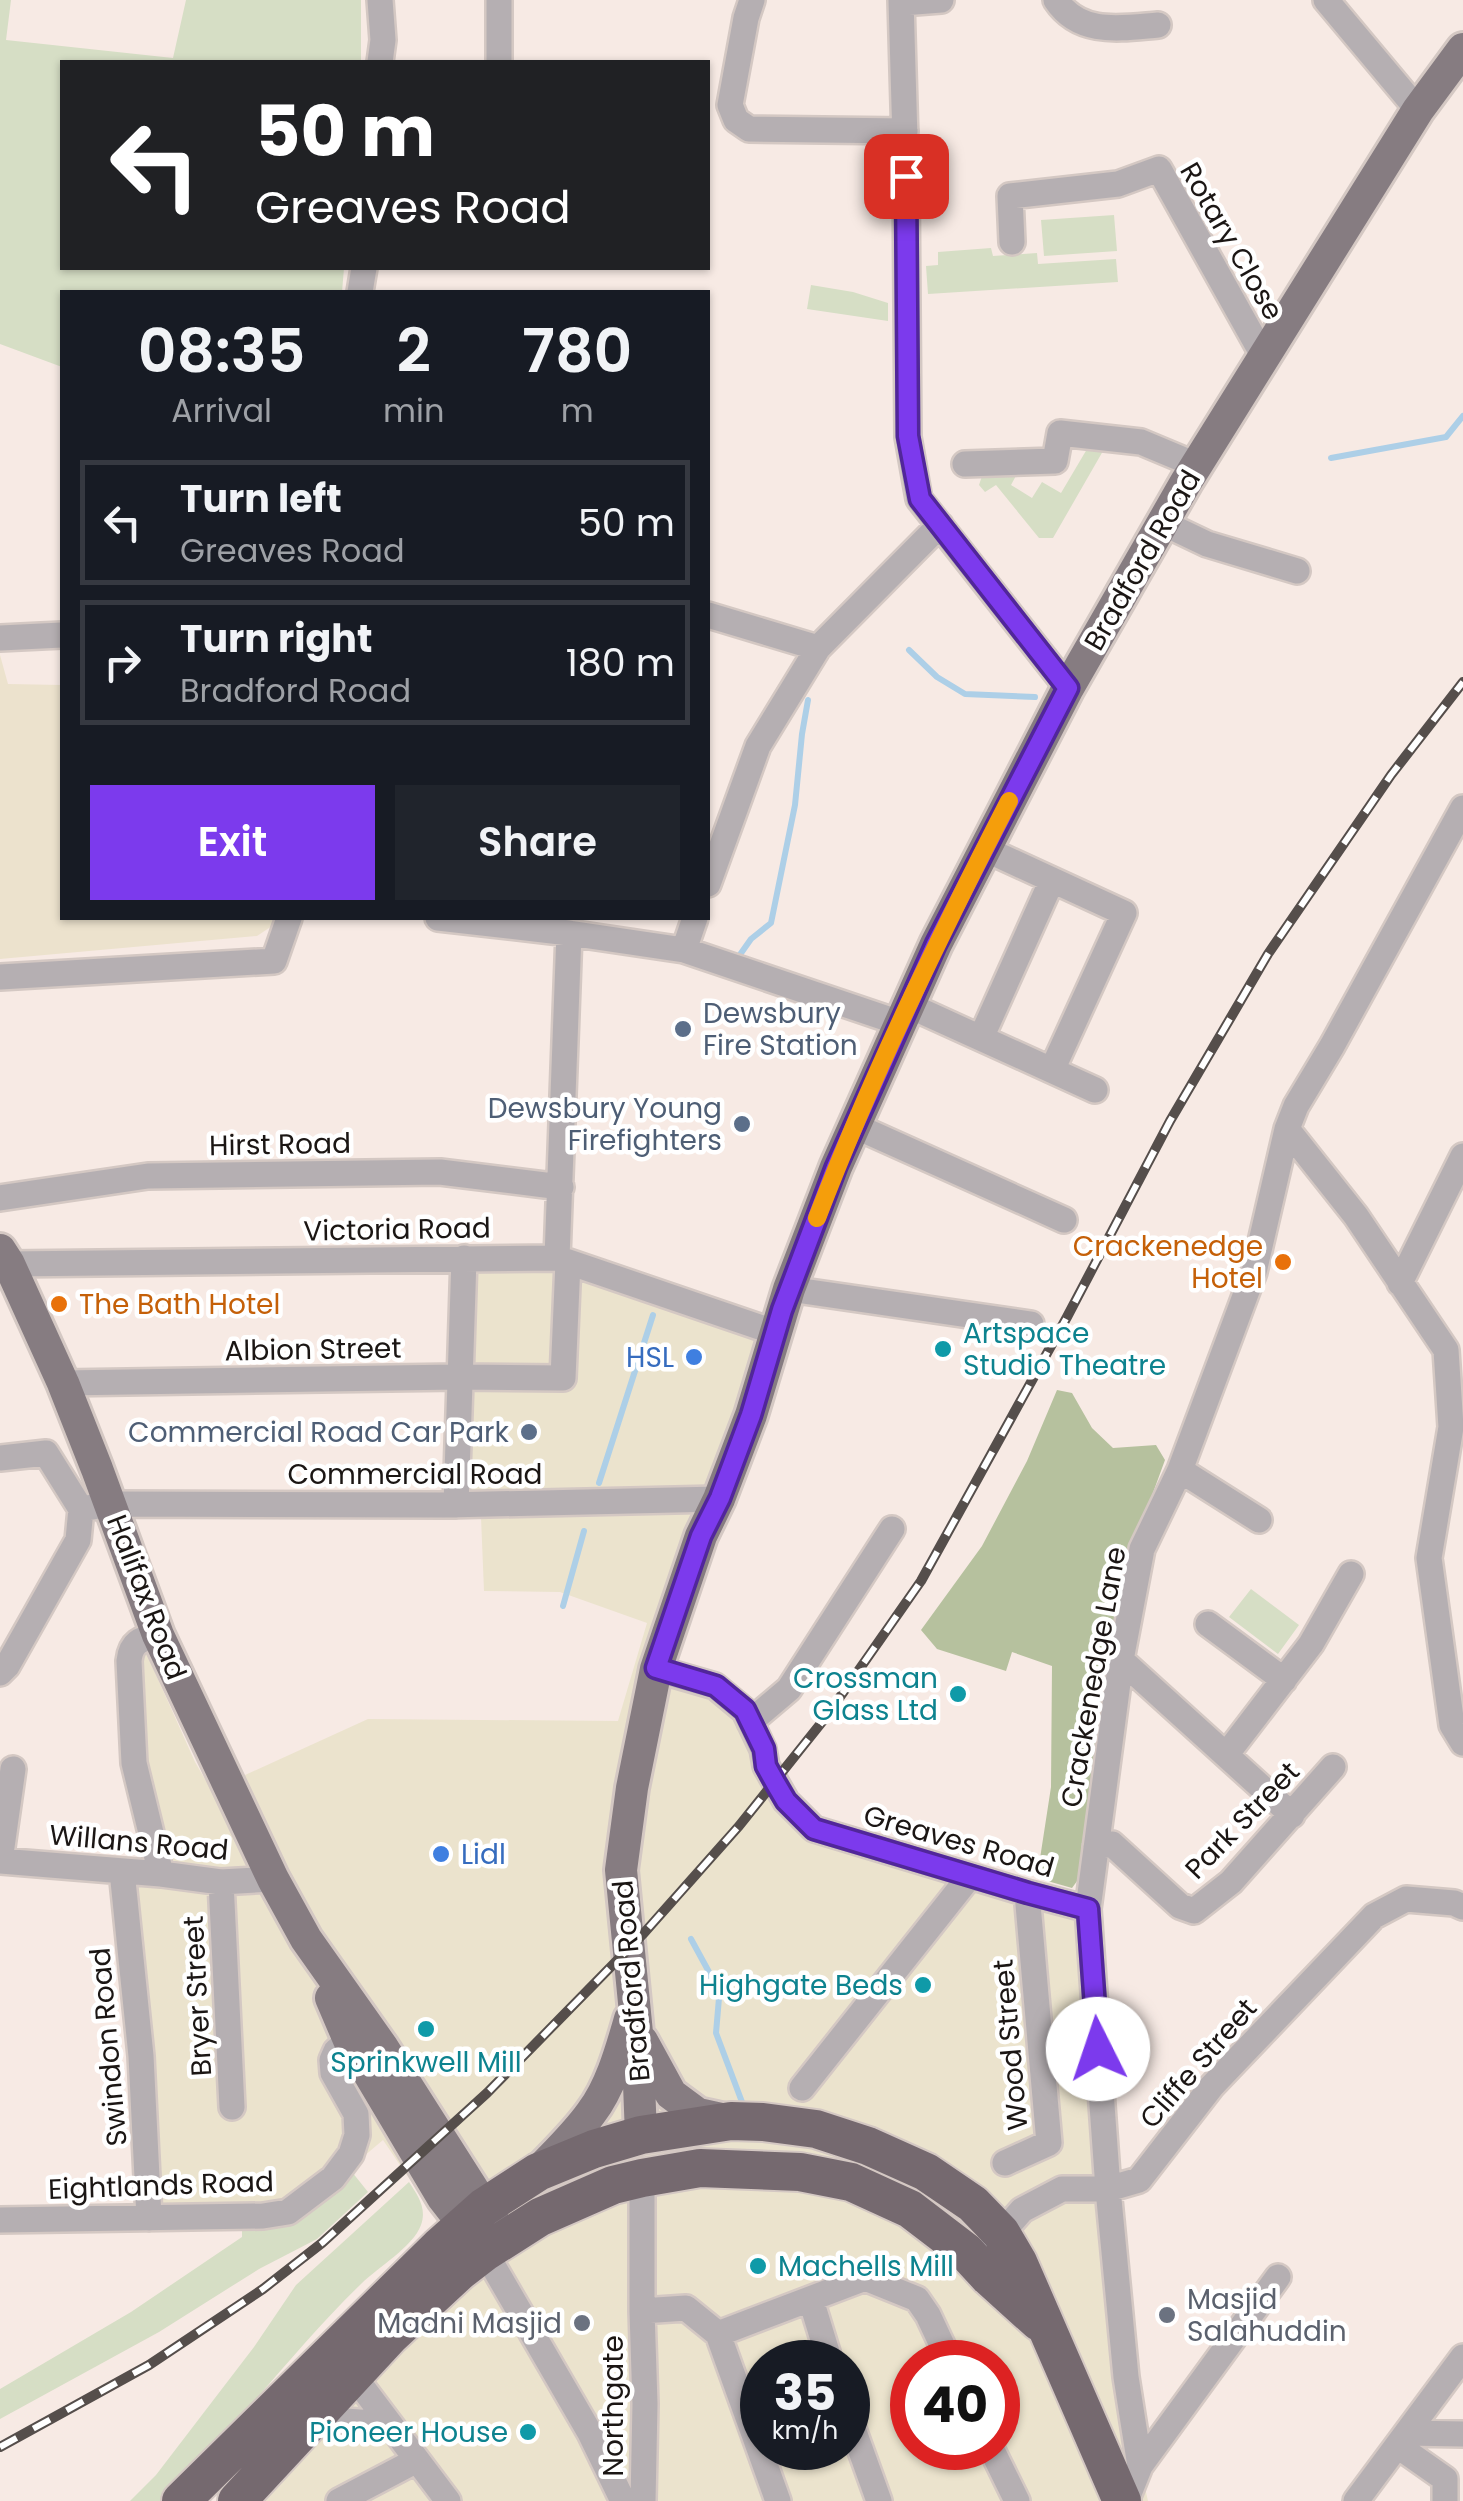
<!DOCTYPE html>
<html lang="en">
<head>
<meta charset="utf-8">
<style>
	:root { --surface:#171b24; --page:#20242c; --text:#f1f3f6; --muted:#9ea1a6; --line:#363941; --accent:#7c3aed }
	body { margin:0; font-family:Poppins,sans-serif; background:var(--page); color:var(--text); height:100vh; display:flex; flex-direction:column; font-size:38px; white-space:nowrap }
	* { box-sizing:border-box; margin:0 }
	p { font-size:32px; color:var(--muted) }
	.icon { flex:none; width:55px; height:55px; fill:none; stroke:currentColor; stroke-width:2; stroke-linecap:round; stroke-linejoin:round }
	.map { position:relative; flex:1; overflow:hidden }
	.sheet { position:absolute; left:60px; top:290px; width:650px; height:630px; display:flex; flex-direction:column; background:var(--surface); border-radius:0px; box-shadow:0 2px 8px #0004 }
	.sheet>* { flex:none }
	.top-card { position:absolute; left:60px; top:60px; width:650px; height:210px; border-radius:0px; box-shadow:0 2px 8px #0004; background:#202124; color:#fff; overflow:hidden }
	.speed { position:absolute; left:740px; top:2340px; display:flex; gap:20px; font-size:50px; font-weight:700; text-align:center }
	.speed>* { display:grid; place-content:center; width:130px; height:130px; border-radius:50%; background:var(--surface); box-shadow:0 2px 8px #0004; line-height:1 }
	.speed small { font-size:25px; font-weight:400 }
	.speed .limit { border:15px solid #d22; background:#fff; color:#111 }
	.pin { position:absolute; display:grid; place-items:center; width:85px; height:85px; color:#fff; margin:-42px; border-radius:20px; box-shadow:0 5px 15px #0006 }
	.me { position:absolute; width:110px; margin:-55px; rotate:356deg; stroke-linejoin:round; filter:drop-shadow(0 0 8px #0008) }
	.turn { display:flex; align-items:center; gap:35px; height:210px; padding:0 30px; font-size:45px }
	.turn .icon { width:130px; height:130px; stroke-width:2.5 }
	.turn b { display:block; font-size:70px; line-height:85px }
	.eta { display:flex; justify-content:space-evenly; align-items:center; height:170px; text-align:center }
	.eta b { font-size:60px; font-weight:600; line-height:70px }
	.button { display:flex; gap:20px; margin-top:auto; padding:20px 30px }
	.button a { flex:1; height:115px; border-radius:0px; background:var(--accent); color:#fff; font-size:40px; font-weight:600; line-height:115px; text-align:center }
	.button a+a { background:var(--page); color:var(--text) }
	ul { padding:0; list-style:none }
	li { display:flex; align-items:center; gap:30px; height:125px; margin:0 20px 15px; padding:0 10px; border:5px solid var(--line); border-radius:0px }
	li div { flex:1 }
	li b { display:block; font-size:38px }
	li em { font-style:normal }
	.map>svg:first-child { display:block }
	.commercial { fill:#ebe3cd; fill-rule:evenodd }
	.education { fill:#ece2cd }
	.green { fill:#d6dec5 }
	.forest { fill:#b6c19e }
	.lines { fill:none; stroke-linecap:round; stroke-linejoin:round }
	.stream { stroke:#adcfe7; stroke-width:6 }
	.minor-casing { stroke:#d4c8c3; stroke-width:30 }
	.major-casing { stroke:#d4c8c3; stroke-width:38 }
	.highway-casing { stroke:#d4c8c3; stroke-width:42 }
	.minor { stroke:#b5afb2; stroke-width:25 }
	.major { stroke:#867c81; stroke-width:32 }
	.highway { stroke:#75696f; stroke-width:38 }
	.rail-casing { stroke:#554e4b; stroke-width:10 }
	.rail { stroke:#fff; stroke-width:6; stroke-dasharray:19; stroke-linecap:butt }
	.route-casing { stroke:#51269a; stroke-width:25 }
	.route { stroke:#7c3aed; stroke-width:18 }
	.slow { stroke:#f59e0b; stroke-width:18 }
	.service-dot { fill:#5c6f8a; stroke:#fff; stroke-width:4 }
	.food-dot { fill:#e8710a; stroke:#fff; stroke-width:4 }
	.culture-dot { fill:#0f9aa8; stroke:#fff; stroke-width:4 }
	.shop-dot { fill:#3f7fe0; stroke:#fff; stroke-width:4 }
	.worship-dot { fill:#6b7280; stroke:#fff; stroke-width:4 }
	.labels { text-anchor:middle; stroke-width:9; stroke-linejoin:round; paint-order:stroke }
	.street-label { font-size:28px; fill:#1b1614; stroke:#fff }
	.service-label { font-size:28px; fill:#4e5e75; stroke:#fff; text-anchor:end }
	.food-label { font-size:28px; fill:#c56008; stroke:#fff; text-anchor:end }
	.culture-label { font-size:28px; fill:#0d838f; stroke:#fff; text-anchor:end }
	.shop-label { font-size:28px; fill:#366cbe; stroke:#fff; text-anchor:end }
	.worship-label { font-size:28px; fill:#5b616d; stroke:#fff; text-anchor:start }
</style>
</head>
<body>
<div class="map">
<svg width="1463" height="2501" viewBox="0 0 1463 2501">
	<rect width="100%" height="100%" fill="#f7eae4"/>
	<!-- commercial -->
	<path class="commercial" d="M 464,1258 L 557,1258 L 774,1332 L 656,1668 L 715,1686 L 814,1829 L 1088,1909 L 1140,2466 L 1148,2501 L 237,2501 L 472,2271 L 383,2140 L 291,2218 L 149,2218 L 122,1871 L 160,1874 L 134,1763 L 140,1639 L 195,1762 L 213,1793 L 245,1775 L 368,1719 L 618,1721 L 647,1623 L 560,1592 L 484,1591 L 481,1517 L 456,1505 ZM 762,2362 L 848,2362 L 848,2448 L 762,2448 ZM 912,2362 L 998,2362 L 998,2448 L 912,2448 Z"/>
	<!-- education -->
	<path class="education" d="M 0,655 L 8,684 L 62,685 L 62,918 L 273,918 L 272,926 L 257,936 L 0,959 Z"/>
	<!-- green -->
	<path class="green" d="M 0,0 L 11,0 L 6,40 L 173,58 L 186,0 L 361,0 L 361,62 L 62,62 L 62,268 L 344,268 L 342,292 L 62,292 L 62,367 L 0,344 Z
		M 1114,215 L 1117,251 L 1044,256 L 1041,220 Z
		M 991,248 L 993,256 L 1037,253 L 1038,264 L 1116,259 L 1118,282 L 928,294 L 926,266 L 938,265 L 938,252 Z
		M 811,285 L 853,292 L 888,303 L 888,321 L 807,309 Z
		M 1090,444 L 1103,451 L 1053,538 L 1039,538 L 996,485 L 985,492 L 979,485 L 983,473 L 1018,472 L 1011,485 L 1032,498 L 1042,482 L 1061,493 Z
		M 1251,1589 L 1299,1625 L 1278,1654 L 1229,1617 Z
		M 352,2172 L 368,2192 L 317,2239 L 259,2269 L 159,2332 L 0,2419 L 0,2389 L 131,2312 L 242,2237 L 242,2224 Z
		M 409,2182 C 418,2196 427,2208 421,2225 C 413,2247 378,2267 361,2284 C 290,2353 233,2433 162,2501 L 130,2501 L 156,2475 L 254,2347 L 296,2285 Z"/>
	<!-- forest -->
	<path class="forest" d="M 1057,1390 L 1072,1393 L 1092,1428 L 1113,1448 L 1156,1445 L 1165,1460 L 1139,1531 L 1121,1591 L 1083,1873 L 1072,1888 L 1037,1878 L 1051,1787 L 1052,1666 L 1012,1652 L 1006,1671 L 937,1649 L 921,1630 L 982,1546 L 1027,1461 Z"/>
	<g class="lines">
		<!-- stream -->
		<path class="stream" d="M 1331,458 L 1446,437 L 1463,416
			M 909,650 L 937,677 L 965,694 L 1035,697
			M 739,956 L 751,939 L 771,923 L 795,805 L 802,734 L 808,700
			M 599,1483 L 653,1315
			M 563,1606 L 584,1531
			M 691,1939 L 709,1972 L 719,1998 L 716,2033 L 742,2102"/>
		<defs>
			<path id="minor" d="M 380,0 L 383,40 L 380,62
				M 499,0 L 499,62
				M 752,0 L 746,18 L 730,105 L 736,120 L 749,129 L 905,131
				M 901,0 L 906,175 L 908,437 L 919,499 L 1068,688
				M 1056,0 C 1080,36 1121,28 1158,25
				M 1326,0 L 1418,110
				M 902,3 L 941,0
				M 1012,242 L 1010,196 L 1118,184 L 1159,169 L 1264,357
				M 360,292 L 364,268
				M 965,464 L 1055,461 L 1060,433 L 1141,442 L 1196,465
				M 1163,523 L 1207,544 L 1297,571
				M 708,615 L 818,648
				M 0,638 L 62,635
				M 985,849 L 1124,913 L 1052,1070
				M 708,884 L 758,746 L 818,648 L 940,525
				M 438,918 L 569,933 L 684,950 L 900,1023
				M 684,950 L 695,918
				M 0,977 L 274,961 L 289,918
				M 908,1005 L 1095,1090
				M 981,1038 L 1052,880
				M 855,1126 L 1064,1220
				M 1287,1129 L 1356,1216 L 1446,1350 L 1451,1427 L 1429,1558 L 1452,1725 L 1463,1743
				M 0,1198 L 148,1176 L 440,1172 L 561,1187
				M 557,1258 L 569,933
				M 9,1264 L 557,1258 L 774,1332
				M 1400,1283 L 1463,1156
				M 789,1289 L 1031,1324
				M 63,1383 L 458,1377 L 563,1378 L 568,1262
				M 0,1458 L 46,1453 L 81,1509 L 78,1540 L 7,1666 L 0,1673
				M 1180,1470 L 1259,1520
				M 456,1505 L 464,1258
				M 81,1509 L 110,1504 L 447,1505 L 719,1499
				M 1208,1624 L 1284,1680
				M 158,1635 C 140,1639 131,1642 129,1661 L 134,1763 L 161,1874
				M 1121,1660 L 1292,1815
				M 656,1669 L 715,1686 L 745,1711 L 763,1749 L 766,1766 L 786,1801 L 814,1829 L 1027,1893 L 1088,1909
				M 750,1722 L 789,1689 L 892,1529
				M 1226,1755 L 1311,1644 L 1351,1574
				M 1096,1847 L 1112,1844 L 1180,1906 L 1194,1911 L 1231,1882 L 1333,1767
				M 0,1861 L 161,1874 L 221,1882 L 273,1879
				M 0,1861 L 13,1769
				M 122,1871 L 141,2056 L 149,2218
				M 221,1882 L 232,2107
				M 802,2088 L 970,1876
				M 1005,2163 L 1049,2143 L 1027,1893
				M 642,2178 L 642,2311 L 645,2404 L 643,2501
				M 0,2220 L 263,2216 L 288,2212 L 333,2178 L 351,2154 L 357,2135 L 356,2114 L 333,2073 L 332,2060 L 336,2051 L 349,2040
				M 993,2243 L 1022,2210 L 1062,2189 L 1108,2189 L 1139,2180 L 1211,2087 L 1374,1916 L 1406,1899 L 1454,1903 L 1463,1907
				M 485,2252 L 590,2433 L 623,2501
				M 811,2300 L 830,2362
				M 642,2311 L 686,2308 L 718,2334 L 778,2501
				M 718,2334 L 865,2278 L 917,2299 L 928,2315 L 950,2362
				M 347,2367 L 448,2501
				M 848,2415 L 879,2501
				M 315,2419 L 389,2424
				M 1407,2433 L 1463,2434
				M 1398,2446 L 1445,2479 L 1445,2501
				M 991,2448 L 1017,2501
				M 1140,2466 L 1278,2277
				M 339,2501 L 415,2461
				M 1126,2501 L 1140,2466 L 1126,2377 L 1108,2189 L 1088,1909 L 1121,1660 L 1142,1549 L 1180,1470 L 1254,1272 L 1287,1129 L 1296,1106 L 1332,1046 L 1463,808
				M 1356,2501 L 1463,2357"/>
			<path id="major" d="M 0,1250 L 9,1264 L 63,1383 L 97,1469 L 158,1635 L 273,1879 L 306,1939 L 383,2048 L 497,2227
				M 331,1998 L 349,2040 L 443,2198 L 478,2243
				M 642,2041 L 671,2094 L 698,2114 L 730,2121
				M 641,2135 L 637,2033 L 621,1870 L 632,1788 L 656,1669 L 701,1536 L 719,1499 L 751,1415 L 789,1289 L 836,1167 L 936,944 L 1068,688 L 1186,482 L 1418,110 L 1463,49
				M 538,2172 C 556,2153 576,2134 591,2113 C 611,2087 621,2050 630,2019"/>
			<path id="highway" d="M 181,2501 L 439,2247 L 484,2207 L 538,2172 L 594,2149 L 641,2135 L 731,2121 L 763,2122 L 816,2129 L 868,2146 L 926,2172 L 973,2204 L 1001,2233 L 1018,2262 L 1122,2501
				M 237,2501 L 390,2336 L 459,2272 L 485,2252 L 540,2217 L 613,2185 L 642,2178 L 700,2168 L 800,2172 L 851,2182 L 910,2209 L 965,2251 L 989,2277 L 1039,2322"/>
		</defs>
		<!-- minor casing -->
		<use href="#minor" class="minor-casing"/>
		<!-- major casing -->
		<use href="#major" class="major-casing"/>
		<!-- highway casing -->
		<use href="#highway" class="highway-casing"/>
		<!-- minor -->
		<use href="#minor" class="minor"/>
		<!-- major -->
		<use href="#major" class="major"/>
		<!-- highway -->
		<use href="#highway" class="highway"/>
		<defs>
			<path id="rail" d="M 0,2447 L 149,2365 L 263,2289 L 322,2243 L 487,2093 L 644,1933 L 739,1826 L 826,1717 L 921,1581 L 1067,1317 L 1170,1121 L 1268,954 L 1391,775 L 1463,682"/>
		</defs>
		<!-- rail casing -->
		<use href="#rail" class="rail-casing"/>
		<!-- rail -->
		<use href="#rail" class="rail"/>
	</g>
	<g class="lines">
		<defs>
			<path id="route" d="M 906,176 L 908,436 L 920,499 L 1068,688 L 936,944 L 836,1167 L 782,1310 L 751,1415 L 720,1498 L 701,1536 L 656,1668 L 716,1686 L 745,1710 L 764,1749 L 766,1766 L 776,1784 L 786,1801 L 814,1829 L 1028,1893 L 1088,1909 L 1098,2049"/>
		</defs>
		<!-- route casing -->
		<use href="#route" class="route-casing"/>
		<!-- route -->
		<use href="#route" class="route"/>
		<!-- slow -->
		<path class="slow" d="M 817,1218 C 872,1075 939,937 1009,801"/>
	</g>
	<!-- markers -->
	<g class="service-dot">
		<circle cx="683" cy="1029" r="10"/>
		<circle cx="742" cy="1124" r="10"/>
		<circle cx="529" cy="1432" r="10"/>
	</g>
	<g class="food-dot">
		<circle cx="1283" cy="1262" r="10"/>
		<circle cx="59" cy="1304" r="10"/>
	</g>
	<g class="culture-dot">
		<circle cx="943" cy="1349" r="10"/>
		<circle cx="958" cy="1694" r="10"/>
		<circle cx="923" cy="1985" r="10"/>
		<circle cx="426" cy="2029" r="10"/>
		<circle cx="758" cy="2266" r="10"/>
		<circle cx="528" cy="2432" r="10"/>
	</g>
	<g class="shop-dot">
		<circle cx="694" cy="1357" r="10"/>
		<circle cx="441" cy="1854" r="10"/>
	</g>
	<g class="worship-dot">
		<circle cx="1167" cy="2315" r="10"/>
		<circle cx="582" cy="2323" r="10"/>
	</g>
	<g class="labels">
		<!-- street labels -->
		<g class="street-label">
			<text transform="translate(1232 241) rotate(60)" y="10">Rotary Close</text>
			<text transform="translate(1142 560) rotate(-60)" y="10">Bradford Road</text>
			<text transform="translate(280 1144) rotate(-1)" y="10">Hirst Road</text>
			<text transform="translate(397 1229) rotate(-1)" y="10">Victoria Road</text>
			<text transform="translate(313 1349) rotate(-1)" y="10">Albion Street</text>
			<text x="415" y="1484">Commercial Road</text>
			<text transform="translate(147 1597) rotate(69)" y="10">Halifax Road</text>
			<text transform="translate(1093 1677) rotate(-80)" y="10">Crackenedge Lane</text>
			<text transform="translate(1242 1820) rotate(-46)" y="10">Park Street</text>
			<text transform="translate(959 1841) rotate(16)" y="10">Greaves Road</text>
			<text transform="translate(139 1842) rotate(5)" y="10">Willans Road</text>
			<text transform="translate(631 1981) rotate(-95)" y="10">Bradford Road</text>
			<text transform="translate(197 1996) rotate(-93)" y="10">Bryer Street</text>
			<text transform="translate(1010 2045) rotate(-95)" y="10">Wood Street</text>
			<text transform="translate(108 2047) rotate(-95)" y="10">Swindon Road</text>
			<text transform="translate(1198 2063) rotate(-49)" y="10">Cliffe Street</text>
			<text transform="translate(161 2185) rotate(-2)" y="10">Eightlands Road</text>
			<text transform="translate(613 2406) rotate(-90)" y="10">Northgate</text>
		</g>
		<!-- service labels -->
		<g class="service-label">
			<text x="703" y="1023" text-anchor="start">Dewsbury<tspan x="703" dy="32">Fire Station</tspan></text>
			<text x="722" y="1118">Dewsbury Young<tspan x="722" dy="32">Firefighters</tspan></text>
			<text x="509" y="1442">Commercial Road Car Park</text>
		</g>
		<!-- food labels -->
		<g class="food-label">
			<text x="1263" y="1256">Crackenedge<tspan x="1263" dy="32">Hotel</tspan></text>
			<text x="79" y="1314" text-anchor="start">The Bath Hotel</text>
		</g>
		<!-- culture labels -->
		<g class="culture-label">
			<text x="963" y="1343" text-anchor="start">Artspace<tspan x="963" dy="32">Studio Theatre</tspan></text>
			<text x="938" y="1688">Crossman<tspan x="938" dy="32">Glass Ltd</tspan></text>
			<text x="903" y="1995">Highgate Beds</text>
			<text x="426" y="2072" text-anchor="middle">Sprinkwell Mill</text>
			<text x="778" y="2276" text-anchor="start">Machells Mill</text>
			<text x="508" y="2442">Pioneer House</text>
		</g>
		<!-- shop labels -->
		<g class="shop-label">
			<text x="674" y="1367">HSL</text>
			<text x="461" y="1864" text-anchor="start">Lidl</text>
		</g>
		<!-- worship labels -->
		<g class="worship-label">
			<text x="1187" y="2309">Masjid<tspan x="1187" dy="32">Salahuddin</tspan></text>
			<text x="562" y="2333" text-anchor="end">Madni Masjid</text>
		</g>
	</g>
</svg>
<div class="speed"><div>35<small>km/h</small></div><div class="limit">40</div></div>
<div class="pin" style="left:906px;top:176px;background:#d93025"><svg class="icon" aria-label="arrive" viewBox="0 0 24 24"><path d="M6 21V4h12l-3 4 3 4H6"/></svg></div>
<svg class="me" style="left:1098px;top:2049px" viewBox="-20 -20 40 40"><circle r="19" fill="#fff"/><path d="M0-13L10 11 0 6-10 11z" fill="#7c3aed"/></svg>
<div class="top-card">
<div class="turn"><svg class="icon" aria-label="left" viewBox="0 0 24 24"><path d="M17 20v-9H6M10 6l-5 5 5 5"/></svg><div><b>50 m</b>Greaves Road</div></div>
</div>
<section class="sheet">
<div class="eta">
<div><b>08:35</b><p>Arrival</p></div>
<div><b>2</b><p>min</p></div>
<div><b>780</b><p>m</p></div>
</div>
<ul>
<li><svg class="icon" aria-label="left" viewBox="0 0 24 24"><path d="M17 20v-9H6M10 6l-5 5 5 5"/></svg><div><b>Turn left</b><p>Greaves Road</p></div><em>50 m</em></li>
<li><svg class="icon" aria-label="right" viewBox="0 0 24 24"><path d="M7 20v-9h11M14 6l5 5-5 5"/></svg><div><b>Turn right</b><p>Bradford Road</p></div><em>180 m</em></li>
</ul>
<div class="button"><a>Exit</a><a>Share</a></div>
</section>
</div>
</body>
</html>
